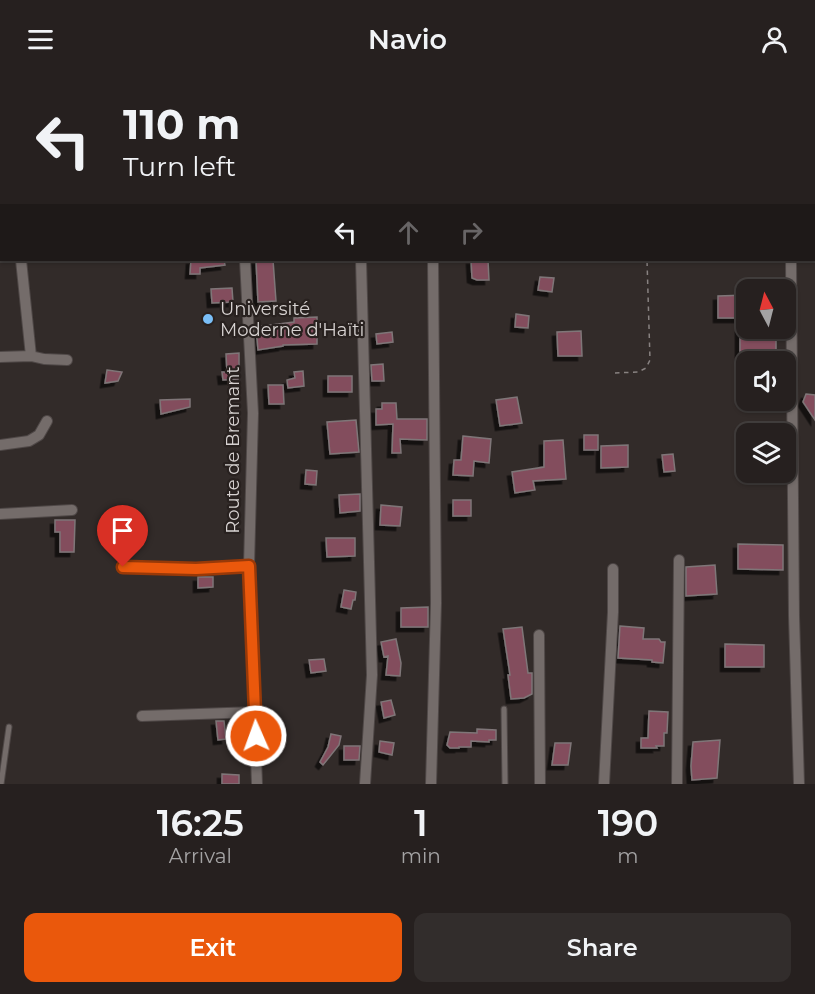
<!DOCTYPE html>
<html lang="en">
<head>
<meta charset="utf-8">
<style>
	:root { --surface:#26201f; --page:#322d2c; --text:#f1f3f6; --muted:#a4a3a4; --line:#423e3d; --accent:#ea580c }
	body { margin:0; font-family:Montserrat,sans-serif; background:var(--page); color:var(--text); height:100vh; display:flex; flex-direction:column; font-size:22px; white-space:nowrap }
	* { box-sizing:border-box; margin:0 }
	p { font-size:20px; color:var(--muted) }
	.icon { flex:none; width:33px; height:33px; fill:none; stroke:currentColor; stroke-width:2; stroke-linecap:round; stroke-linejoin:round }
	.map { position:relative; height:706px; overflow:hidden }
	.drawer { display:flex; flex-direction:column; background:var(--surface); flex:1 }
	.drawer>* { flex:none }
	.banner { position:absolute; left:0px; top:0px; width:816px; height:183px; box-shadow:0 2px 4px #0004,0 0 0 2px var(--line); background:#26201f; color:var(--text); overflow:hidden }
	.needle { width:39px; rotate:353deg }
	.controls { position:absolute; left:736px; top:201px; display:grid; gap:12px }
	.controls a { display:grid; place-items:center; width:60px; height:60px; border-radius:12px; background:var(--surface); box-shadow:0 2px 4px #0004,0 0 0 2px var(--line); font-size:30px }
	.pin { position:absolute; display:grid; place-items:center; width:51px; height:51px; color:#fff; margin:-62px -26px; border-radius:50% 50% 50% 0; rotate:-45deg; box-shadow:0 0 6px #0007 }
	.pin .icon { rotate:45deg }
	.me { position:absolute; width:66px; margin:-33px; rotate:358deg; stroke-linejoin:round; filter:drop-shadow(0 0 4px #0008) }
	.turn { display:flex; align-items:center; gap:21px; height:126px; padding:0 24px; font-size:27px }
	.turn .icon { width:78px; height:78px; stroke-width:2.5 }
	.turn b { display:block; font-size:42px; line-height:51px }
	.lanes { display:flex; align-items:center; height:57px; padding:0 24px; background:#0003; justify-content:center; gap:30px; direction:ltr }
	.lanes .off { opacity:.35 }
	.eta { display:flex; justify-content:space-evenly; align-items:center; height:102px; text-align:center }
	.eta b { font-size:36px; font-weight:600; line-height:42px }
	.action { display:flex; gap:12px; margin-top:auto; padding:12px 24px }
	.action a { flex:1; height:69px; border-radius:12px; background:var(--accent); color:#fff; font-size:24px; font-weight:600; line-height:69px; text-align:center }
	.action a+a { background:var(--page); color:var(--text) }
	header { display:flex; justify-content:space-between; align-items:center; height:78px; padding:0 24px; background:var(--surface); font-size:27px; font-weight:600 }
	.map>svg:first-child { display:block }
	.building { fill:#834e5d; stroke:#7f7678; stroke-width:1.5; filter:url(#shadow) }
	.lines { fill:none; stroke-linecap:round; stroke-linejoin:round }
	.lane-casing { stroke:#4f4847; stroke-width:7 }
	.street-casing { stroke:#4f4847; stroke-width:12 }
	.path { stroke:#888281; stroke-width:1.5; stroke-dasharray:4.5 4.5; stroke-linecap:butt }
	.lane { stroke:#746c6a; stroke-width:5 }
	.street { stroke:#746c6a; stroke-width:10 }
	.route-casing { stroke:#983908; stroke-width:15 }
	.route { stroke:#ea580c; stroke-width:10 }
	.poi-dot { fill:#7abff8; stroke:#28211f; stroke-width:2 }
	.labels { text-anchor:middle; stroke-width:4.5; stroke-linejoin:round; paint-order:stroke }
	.poi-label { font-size:18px; fill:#d7d2d1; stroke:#28211f; text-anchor:start }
	.street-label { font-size:18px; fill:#d7d2d1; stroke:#28211f }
</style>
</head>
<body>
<header><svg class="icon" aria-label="menu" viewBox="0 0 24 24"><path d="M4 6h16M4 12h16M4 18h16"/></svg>Navio<svg class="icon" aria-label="person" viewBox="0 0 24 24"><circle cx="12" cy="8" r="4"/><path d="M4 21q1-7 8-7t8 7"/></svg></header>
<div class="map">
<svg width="815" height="706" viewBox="0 0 815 706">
	<defs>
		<filter id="shadow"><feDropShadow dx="-4.5" dy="4.5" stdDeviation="0" flood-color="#0009"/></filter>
	</defs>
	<rect width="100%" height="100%" fill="#322b29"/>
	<!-- building -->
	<path class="building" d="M 191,182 L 224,182 L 225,187 L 200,190 L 200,196 L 190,196 Z
		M 256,182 L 273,182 L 276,223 L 258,224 Z
		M 471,182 L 488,182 L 489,202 L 477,202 L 472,200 Z
		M 540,199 L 554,200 L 552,214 L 538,212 Z
		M 232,210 L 233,224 L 212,225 L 211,211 Z
		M 747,217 L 747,240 L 718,240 L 718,218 Z
		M 516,236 L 529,238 L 528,250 L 515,249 Z
		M 317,239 L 317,266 L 283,267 L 283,268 L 258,272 L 256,249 L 294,244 L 294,240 Z
		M 740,250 L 776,250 L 776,284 L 740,284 Z
		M 581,253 L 582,278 L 558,278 L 557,254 Z
		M 392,254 L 393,264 L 377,266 L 376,256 Z
		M 239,275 L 239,289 L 237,289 L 238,301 L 223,302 L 222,294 L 227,294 L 226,276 Z
		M 383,286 L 384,303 L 372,303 L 371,287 Z
		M 107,292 L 122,294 L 118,303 L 105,305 Z
		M 303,293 L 304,308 L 288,310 L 287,302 L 295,300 L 294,294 Z
		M 328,298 L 352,298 L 352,314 L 328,314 Z
		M 268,307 L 283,307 L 284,326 L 269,326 Z
		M 806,316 L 815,317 L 815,342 L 803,324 Z
		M 517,319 L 522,345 L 500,348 L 496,322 Z
		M 190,321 L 190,329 L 161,336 L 160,322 Z
		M 382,325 L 396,325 L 397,341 L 427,341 L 427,362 L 400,361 L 401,375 L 392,375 L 393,346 L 376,347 L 376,331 L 382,331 Z
		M 356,342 L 359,374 L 330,376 L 327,344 Z
		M 584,357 L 598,357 L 598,372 L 584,372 Z
		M 463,358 L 491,361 L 489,385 L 474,383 L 473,398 L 453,397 L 454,382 L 461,382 Z
		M 563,362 L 566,401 L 533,403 L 535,412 L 515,415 L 512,394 L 544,389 L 544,363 Z
		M 628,367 L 628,389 L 601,390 L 601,368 Z
		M 673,376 L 675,393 L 664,394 L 662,377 Z
		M 306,392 L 317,393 L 316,407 L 305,406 Z
		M 360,416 L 360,433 L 340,435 L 339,417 Z
		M 453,422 L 471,422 L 471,438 L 453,438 Z
		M 381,427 L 402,429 L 400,448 L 380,447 Z
		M 55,442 L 75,442 L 74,474 L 60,474 L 60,454 L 55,454 Z
		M 326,460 L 355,460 L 355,478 L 327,479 Z
		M 738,466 L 783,467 L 783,492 L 738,491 Z
		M 715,487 L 717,516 L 686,518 L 686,489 Z
		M 198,499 L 213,499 L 213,509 L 198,510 Z
		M 344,512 L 356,514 L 355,522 L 353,522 L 351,531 L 341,529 Z
		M 428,529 L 428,549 L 401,549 L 401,530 Z
		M 620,548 L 644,550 L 643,561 L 659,561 L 661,564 L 665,564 L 663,585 L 652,584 L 652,582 L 618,580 Z
		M 522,549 L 528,595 L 532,595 L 532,616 L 524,620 L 511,621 L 508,597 L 510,597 L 503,551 Z
		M 396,561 L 401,585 L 400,598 L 386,597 L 388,578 L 384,579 L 381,564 Z
		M 725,566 L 764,567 L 764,589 L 725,589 Z
		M 324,581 L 326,593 L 311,595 L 309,582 Z
		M 391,622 L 395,637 L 384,640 L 381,624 Z
		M 649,633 L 668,634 L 667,655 L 664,655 L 664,668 L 656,668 L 657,670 L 641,670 L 641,660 L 648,660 Z
		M 216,643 L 224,643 L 226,661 L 218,662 Z
		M 477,651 L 496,652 L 496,662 L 489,662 L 489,664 L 471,663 L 471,669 L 459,669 L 459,670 L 450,670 L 447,667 L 450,654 L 477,655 Z
		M 331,656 L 341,658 L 339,667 L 323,687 L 320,684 L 328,669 Z
		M 720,662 L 717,700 L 692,702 L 691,688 L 693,664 Z
		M 380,663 L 394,665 L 392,677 L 379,674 Z
		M 555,665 L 571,665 L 568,687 L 552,687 Z
		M 344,668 L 360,668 L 359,682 L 344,682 Z
		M 222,696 L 239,697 L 239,706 L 222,706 Z"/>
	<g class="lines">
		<defs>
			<path id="lane" d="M 504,631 L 505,706
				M 1,706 L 9,649"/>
			<path id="street" d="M 356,0 L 356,2
				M 421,0 L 421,2
				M 253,2 L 253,0
				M 793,2 L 794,0
				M 0,143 L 2,144
				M 21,182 L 31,278 L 44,281 L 67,282
				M 245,182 L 253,335 L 249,488 L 257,706
				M 361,182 L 372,597 L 365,706
				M 791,182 L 794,538 L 799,706
				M 0,279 L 31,278
				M 0,367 L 29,363 L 39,357 L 47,343
				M 0,436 L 72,432
				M 123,489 L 196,491 L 249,488
				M 539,557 L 540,706
				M 142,638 L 255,634
				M 431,706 L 436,525 L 433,182
				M 604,706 L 613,534 L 613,491
				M 677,706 L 679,482"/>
		</defs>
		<!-- lane casing -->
		<use href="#lane" class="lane-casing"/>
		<!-- street casing -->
		<use href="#street" class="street-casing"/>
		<!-- path -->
		<path class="path" d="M 57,0 L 57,2
			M 119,0 L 119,2
			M 638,0 L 638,2
			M 615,295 L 638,294 L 646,290 L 650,282 L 647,182"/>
		<!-- lane -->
		<use href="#lane" class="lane"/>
		<!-- street -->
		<use href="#street" class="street"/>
	</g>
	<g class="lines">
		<defs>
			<path id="route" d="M 123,489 L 196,491 L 249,488 L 256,658"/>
		</defs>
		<!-- route casing -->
		<use href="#route" class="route-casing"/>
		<!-- route -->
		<use href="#route" class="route"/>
	</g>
	<!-- markers -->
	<circle class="poi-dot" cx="208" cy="241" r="6"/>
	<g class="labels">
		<!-- poi labels -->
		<g class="poi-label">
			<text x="220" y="237">Université<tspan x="220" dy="21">Moderne d'Haïti</tspan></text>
		</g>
		<!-- street labels -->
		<g class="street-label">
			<text transform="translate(233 372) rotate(-90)" y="6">Route de Bremant</text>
		</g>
	</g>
</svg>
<div class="controls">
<a><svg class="needle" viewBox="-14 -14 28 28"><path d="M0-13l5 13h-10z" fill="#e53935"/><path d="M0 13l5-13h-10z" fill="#a4a3a4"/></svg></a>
<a><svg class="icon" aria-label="sound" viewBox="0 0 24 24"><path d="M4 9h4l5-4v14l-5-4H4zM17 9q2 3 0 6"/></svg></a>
<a><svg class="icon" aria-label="layers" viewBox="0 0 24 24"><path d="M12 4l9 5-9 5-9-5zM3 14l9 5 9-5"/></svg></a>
</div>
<div class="pin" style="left:123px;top:489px;background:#d93025"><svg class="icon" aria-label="arrive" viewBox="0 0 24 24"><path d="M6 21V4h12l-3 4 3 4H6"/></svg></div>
<svg class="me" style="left:256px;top:658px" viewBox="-20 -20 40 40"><circle r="17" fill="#ea580c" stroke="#fff" stroke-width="3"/><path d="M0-11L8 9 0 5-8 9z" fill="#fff"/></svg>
<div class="banner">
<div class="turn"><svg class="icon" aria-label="left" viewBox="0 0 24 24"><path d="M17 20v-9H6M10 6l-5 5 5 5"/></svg><div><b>110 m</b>Turn left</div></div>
<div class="lanes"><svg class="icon" aria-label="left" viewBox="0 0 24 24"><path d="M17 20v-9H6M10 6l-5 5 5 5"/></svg><svg class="icon off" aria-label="ahead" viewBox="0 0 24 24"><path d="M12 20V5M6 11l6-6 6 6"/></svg><svg class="icon off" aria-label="right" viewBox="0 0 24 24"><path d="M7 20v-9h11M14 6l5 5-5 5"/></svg></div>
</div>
</div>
<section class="drawer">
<div class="eta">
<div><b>16:25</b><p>Arrival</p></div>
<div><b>1</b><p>min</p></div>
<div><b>190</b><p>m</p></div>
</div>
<div class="action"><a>Exit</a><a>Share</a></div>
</section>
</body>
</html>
